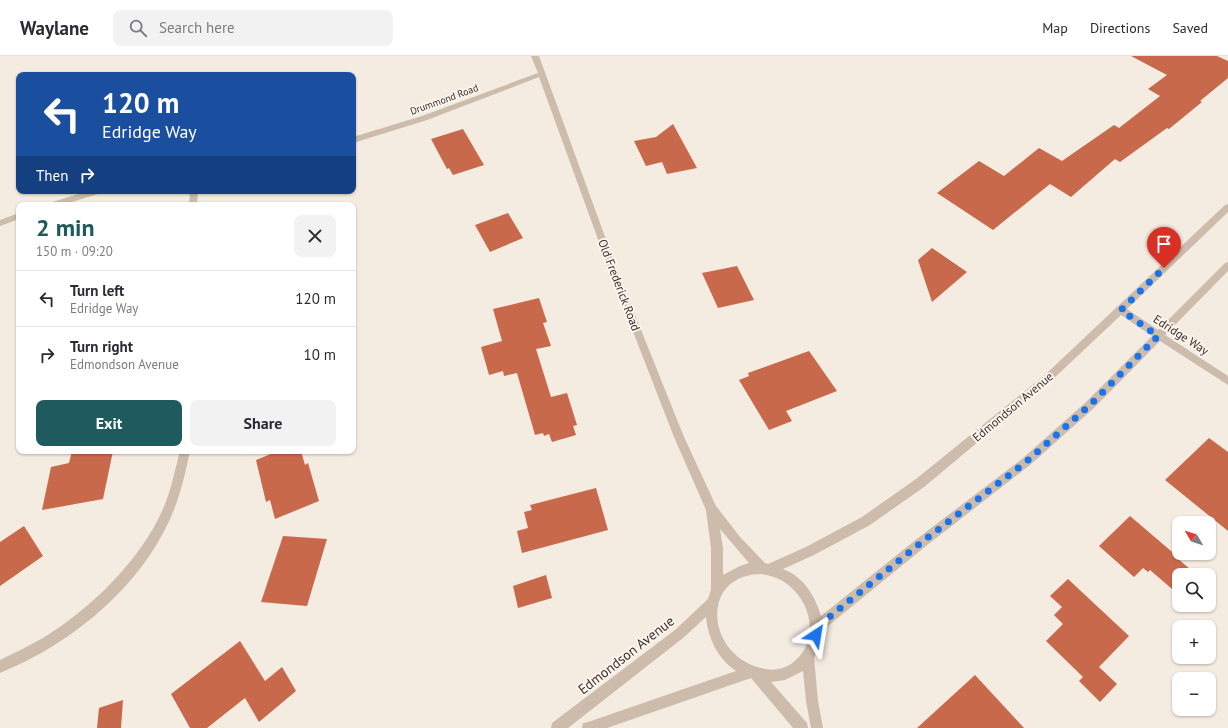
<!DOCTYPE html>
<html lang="en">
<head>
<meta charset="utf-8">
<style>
	:root { --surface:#fff; --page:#f2f2f3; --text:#2b2b33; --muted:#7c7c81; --line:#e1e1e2; --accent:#1f5a5e }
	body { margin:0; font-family:"PT Sans",sans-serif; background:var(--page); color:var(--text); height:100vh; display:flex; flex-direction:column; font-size:15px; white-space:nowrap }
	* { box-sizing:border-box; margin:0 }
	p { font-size:13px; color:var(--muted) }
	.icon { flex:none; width:22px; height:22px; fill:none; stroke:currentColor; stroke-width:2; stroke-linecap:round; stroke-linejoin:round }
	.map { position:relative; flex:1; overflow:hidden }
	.side { position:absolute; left:16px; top:146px; width:340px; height:252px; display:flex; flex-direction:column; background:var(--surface); border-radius:8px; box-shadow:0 1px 3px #0004 }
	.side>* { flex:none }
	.guide { position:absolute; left:16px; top:16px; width:340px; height:122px; border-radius:8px; box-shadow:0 1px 3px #0004; background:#1a4fa0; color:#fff; overflow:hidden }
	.needle { width:26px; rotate:309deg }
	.buttons { position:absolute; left:1172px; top:460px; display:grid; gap:8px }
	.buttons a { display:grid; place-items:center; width:44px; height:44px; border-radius:8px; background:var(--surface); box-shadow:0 1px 3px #0004; font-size:20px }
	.pin { position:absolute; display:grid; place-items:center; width:34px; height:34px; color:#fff; margin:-41px -17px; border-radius:50% 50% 50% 0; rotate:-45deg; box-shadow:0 0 4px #0007 }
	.pin .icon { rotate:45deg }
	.me { position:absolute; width:44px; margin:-22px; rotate:33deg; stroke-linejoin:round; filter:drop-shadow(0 0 3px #0008) }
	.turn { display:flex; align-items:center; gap:14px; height:84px; padding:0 20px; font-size:18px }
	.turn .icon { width:52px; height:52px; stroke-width:2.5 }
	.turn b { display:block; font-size:28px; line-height:34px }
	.then { display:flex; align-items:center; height:38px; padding:0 20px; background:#0003; gap:8px; font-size:15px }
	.round { display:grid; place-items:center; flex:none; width:42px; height:42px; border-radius:8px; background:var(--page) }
	.summary { display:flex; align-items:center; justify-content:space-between; height:68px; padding:0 20px }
	h1 { font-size:24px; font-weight:800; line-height:30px; color:var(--accent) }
	.primary-button { display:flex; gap:8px; margin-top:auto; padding:8px 20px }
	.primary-button a { flex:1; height:46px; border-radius:8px; background:var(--accent); color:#fff; font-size:16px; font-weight:800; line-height:46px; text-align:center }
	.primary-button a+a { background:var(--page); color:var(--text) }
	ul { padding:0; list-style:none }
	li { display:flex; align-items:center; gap:12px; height:56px; padding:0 20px; border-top:1px solid var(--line) }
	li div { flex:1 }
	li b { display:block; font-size:15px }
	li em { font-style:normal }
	header { display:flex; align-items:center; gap:24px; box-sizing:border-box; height:56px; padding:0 20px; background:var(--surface); border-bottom:1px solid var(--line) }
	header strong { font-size:19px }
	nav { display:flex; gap:22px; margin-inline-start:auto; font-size:14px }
	.search { width:280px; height:36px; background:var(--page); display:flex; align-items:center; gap:10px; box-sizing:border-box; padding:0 14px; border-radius:8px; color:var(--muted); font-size:15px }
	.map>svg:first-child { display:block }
	.building { fill:#c8694b }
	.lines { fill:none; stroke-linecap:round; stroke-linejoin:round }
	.minor { fill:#cdbbac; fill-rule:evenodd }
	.route { stroke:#1a73e8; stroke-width:7; stroke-dasharray:0 12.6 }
	.labels { text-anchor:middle; stroke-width:4; stroke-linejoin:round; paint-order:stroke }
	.far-street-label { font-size:10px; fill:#3b302b; stroke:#fbf5ee }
	.street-label { font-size:12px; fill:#3b302b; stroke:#fbf5ee }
	.near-street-label { font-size:14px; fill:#3b302b; stroke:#fbf5ee }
</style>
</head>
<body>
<header>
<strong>Waylane</strong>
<div class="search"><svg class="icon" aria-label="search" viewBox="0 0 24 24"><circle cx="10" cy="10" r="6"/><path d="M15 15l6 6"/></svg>Search here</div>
<nav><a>Map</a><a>Directions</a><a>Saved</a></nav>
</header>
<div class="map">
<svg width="1228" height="672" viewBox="0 0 1228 672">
	<rect width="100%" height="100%" fill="#f4ebe1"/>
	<!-- building -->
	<path class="building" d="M 1131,0 L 1217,0 L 1228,5 L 1228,22 L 1200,45 L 1202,46 L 1169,73 L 1167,72 L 1120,106 L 1115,103 L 1071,141 L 1050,128 L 993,174 L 937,137 L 979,105 L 1004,120 L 1039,92 L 1062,105 L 1114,69 L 1119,72 L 1160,40 L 1148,33 L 1167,19 Z
		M 673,68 L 697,112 L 667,118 L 662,106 L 646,110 L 634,85 L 656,81 Z
		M 463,73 L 484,109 L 453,119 L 449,112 L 447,113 L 431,83 Z
		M 508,157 L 523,182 L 490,196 L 475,169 Z
		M 932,192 L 967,216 L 932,246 L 918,204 Z
		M 737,210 L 754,244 L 718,252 L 702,217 Z
		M 539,242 L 547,266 L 543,267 L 551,290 L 536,293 L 551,341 L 567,337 L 577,369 L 573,370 L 576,379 L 552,386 L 549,378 L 544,380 L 543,377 L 535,379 L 517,317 L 504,320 L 503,315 L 489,319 L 481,291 L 502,285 L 493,253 Z
		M 809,295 L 837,335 L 786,355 L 792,365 L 769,374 L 739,324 L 749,320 L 748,317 Z
		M 1209,382 L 1228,396 L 1228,475 L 1165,424 Z
		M 72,395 L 113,395 L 103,443 L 42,454 L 51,411 L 69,407 Z
		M 278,395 L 301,395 L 305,409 L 308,407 L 319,445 L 275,463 L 270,444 L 266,446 L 256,404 Z
		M 596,432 L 608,474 L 522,497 L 517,475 L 528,472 L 524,456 L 532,454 L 530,449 Z
		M 1130,460 L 1178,501 L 1177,502 L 1197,519 L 1179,519 L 1179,539 L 1150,514 L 1148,516 L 1143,512 L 1134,521 L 1099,490 Z
		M 24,470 L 43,500 L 0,530 L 0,486 Z
		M 283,480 L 327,483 L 307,550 L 261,546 Z
		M 546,519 L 552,542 L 518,552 L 513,530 Z
		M 1068,523 L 1129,580 L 1099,611 L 1117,628 L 1100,646 L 1079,625 L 1083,621 L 1046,585 L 1063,568 L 1054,559 L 1062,551 L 1050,540 Z
		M 240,585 L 265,625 L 282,611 L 296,635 L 259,666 L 245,642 L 207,672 L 190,672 L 171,638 Z
		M 975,619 L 1024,672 L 917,672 Z
		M 123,644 L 121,672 L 97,672 L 99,652 Z"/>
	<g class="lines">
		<!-- minor -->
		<path class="minor" d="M 531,0 L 539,0 L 619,219 L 684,381 L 716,450 L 740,481 L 765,507 L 768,508 L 806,491 L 862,461 L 916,423 L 1046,318 L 1225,149 L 1228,148 L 1228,156 L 1127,253 L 1158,274 L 1225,207 L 1228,206 L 1228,215 L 1165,279 L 1228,320 L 1228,329 L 1160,285 L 1094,352 L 1030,409 L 926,490 L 823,574 L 820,589 L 814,601 L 818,645 L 823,672 L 811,672 L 806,645 L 803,615 L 785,624 L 771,626 L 807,667 L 808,672 L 793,672 L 751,622 L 607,672 L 582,672 L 583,667 L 588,666 L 736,615 C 718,603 708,583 706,561 L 683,582 L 568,672 L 551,672 L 552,667 L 675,574 L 708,543 L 711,534 L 711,492 L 706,454 L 674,381 L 611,219 L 539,21 L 427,64 L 353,87 L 353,81 L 422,60 L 538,17 ZM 1121,259 L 1152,280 L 1086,346 L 1022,403 L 918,482 L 821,560 C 815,540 804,521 783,513 L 814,499 L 870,469 L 924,431 L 1052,324 ZM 720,473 L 749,507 L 740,510 L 723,519 L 723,492 ZM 762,518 C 771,520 780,522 787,528 C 813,547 820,588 791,608 C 782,614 771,615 761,612 C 706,599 699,518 762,518 Z
			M 88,135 L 102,135 L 101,137 L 62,149 L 48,149 L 49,147 Z
			M 190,135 L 198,135 L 197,149 L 189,149 Z
			M 19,157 L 19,163 L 0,170 L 0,164 Z
			M 180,395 L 190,395 C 186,414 182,432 175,451 C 146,527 74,587 0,617 L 0,604 C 14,597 29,590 43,582 C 92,552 144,501 165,448 C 172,431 175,413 180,395 Z"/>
	</g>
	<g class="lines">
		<!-- route -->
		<path class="route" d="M 816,579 L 817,571 L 922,486 L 1026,406 L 1090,349 L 1158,280 L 1121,254 L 1164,212"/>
	</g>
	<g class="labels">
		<!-- far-street labels -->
		<g class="far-street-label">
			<text transform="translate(444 43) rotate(-20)" y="4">Drummond Road</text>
		</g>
		<!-- street labels -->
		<g class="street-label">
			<text transform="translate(619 229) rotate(69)" y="4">Old Frederick Road</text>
			<text transform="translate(1181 279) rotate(33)" y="4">Edridge Way</text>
			<text transform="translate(1013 351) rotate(-40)" y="4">Edmondson Avenue</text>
		</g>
		<!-- near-street labels -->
		<g class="near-street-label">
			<text transform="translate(626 599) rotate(-38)" y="5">Edmondson Avenue</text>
		</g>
	</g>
</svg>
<div class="buttons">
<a><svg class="needle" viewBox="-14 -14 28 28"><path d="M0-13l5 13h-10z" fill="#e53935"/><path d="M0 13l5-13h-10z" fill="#7c7c81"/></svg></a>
<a><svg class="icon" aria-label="search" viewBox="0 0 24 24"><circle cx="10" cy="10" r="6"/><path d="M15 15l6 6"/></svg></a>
<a>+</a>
<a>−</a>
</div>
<div class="pin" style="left:1164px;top:212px;background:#d93025"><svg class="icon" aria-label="arrive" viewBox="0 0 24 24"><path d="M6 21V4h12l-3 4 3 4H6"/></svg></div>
<svg class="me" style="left:816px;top:579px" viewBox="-20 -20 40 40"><path d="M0-17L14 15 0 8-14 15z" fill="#1a73e8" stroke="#fff" stroke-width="4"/></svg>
<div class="guide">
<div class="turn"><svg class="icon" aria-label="left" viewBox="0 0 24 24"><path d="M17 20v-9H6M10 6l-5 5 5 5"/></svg><div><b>120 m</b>Edridge Way</div></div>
<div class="then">Then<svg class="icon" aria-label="right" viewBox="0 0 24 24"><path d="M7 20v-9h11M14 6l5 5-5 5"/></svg></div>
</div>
<section class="side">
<div class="summary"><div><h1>2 min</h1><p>150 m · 09:20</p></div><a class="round"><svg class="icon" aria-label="close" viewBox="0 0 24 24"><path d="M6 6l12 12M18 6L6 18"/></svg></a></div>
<ul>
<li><svg class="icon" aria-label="left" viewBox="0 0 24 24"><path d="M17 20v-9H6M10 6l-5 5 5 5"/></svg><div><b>Turn left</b><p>Edridge Way</p></div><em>120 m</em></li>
<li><svg class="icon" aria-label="right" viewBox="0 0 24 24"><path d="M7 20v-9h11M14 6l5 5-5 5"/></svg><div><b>Turn right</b><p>Edmondson Avenue</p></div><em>10 m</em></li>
</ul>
<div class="primary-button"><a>Exit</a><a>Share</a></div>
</section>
</div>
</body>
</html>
